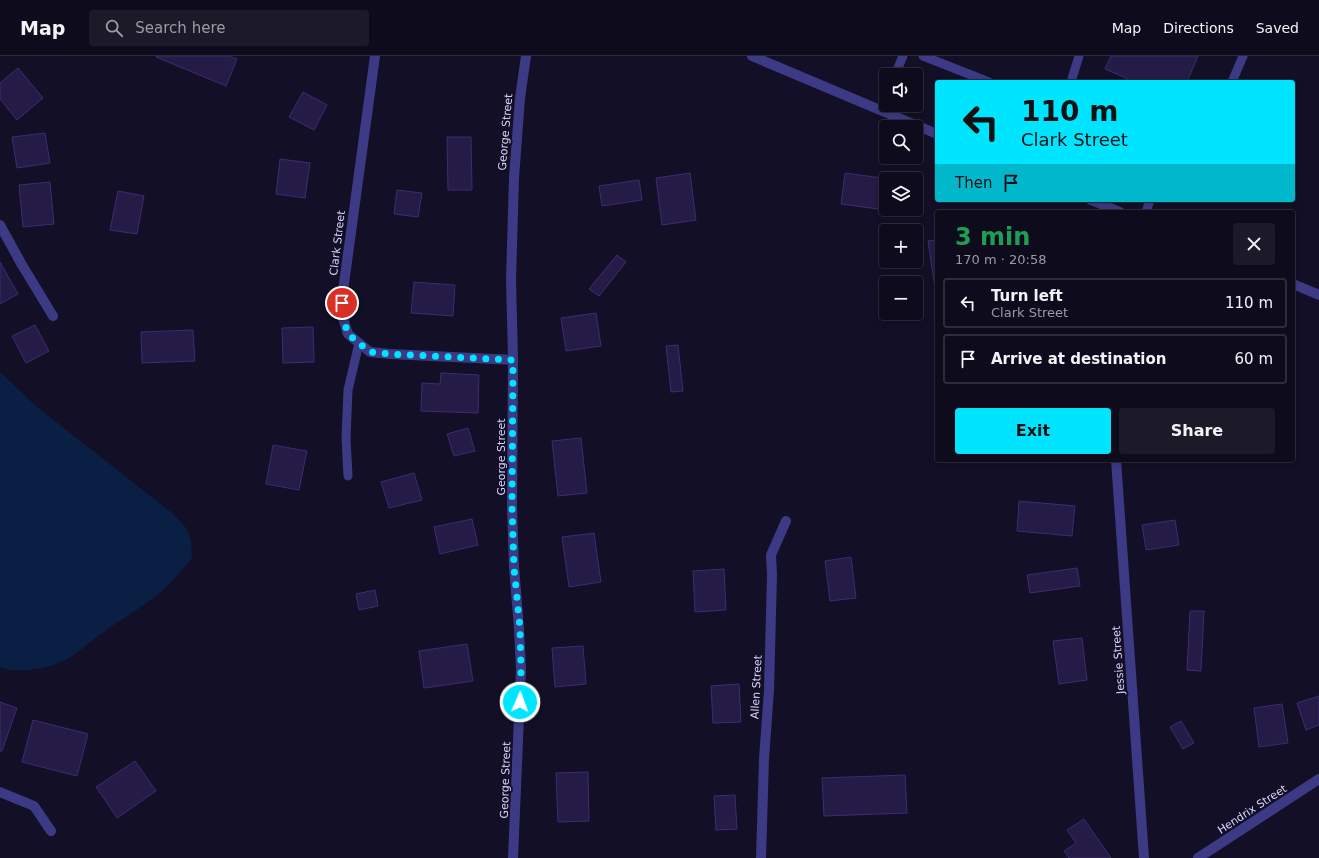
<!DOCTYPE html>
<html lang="en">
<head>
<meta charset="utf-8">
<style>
	:root { --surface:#0e0b1c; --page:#1c1929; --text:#f1f3f6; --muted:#9b9ba3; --line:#2e2b3b; --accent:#00e5ff }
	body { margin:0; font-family:"DejaVu Sans",sans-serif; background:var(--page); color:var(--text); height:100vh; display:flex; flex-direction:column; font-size:15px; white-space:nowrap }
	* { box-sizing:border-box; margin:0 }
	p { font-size:13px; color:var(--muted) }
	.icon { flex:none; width:22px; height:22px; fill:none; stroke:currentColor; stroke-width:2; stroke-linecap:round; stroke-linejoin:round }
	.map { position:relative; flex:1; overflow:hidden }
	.side { position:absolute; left:935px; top:154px; width:360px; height:252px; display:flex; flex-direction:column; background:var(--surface); border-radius:4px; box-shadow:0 2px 6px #0003,0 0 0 1px var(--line) }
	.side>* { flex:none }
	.hud { position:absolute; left:935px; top:24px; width:360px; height:122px; border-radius:4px; box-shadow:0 2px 6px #0003,0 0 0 1px var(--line); background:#00e5ff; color:#111; overflow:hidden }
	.tools { position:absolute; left:879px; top:12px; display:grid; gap:8px }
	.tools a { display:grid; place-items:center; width:44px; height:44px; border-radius:4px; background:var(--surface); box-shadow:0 2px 6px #0003,0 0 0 1px var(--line); font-size:20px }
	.pin { position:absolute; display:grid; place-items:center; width:34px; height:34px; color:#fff; margin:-17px; border:2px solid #fff; border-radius:50%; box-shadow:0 1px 4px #0007 }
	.me { position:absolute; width:44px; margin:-22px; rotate:2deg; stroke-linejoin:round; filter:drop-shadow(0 0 3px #0008) }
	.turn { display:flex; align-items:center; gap:14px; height:84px; padding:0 20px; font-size:18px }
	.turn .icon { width:52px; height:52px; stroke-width:2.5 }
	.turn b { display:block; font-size:28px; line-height:34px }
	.then { display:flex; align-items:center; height:38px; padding:0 20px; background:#0003; gap:8px; font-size:15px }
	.round { display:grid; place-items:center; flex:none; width:42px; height:42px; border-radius:4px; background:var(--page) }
	.summary { display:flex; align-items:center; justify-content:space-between; height:68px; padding:0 20px }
	h1 { font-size:24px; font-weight:700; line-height:30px; color:#1e9e55 }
	.button { display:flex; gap:8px; margin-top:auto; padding:8px 20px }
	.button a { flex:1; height:46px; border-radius:4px; background:var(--accent); color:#111; font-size:16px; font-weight:700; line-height:46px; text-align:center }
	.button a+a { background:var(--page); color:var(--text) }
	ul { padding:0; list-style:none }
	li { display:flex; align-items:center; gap:12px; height:50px; margin:0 8px 6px; padding:0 12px; border:2px solid var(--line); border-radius:4px }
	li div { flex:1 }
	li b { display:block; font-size:15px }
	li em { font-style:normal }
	header { display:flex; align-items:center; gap:24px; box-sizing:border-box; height:56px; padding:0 20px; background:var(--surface); border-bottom:1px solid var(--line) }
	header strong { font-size:19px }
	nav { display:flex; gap:22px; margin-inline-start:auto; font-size:14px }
	.search { width:280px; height:36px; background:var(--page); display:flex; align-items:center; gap:10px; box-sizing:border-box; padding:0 14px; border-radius:4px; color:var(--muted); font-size:15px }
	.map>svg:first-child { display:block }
	.water { fill:#0a1f44 }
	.building { fill:#241b47; stroke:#3b2d73 }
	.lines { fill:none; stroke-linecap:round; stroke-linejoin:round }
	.service { stroke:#3d3a85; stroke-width:9 }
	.minor { stroke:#3d3a85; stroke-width:10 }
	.tertiary { stroke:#3d3a85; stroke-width:10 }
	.route { stroke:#00e5ff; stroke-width:7; stroke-dasharray:0 12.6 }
	.labels { text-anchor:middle; stroke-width:4; stroke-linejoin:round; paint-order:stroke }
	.street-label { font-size:11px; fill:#d9d4ff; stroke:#130f26 }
</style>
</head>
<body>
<header>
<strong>Map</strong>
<div class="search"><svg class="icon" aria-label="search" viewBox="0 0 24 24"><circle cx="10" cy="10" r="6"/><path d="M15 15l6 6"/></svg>Search here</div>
<nav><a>Map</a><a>Directions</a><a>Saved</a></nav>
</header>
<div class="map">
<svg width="1319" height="802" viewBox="0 0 1319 802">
	<rect width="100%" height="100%" fill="#130f26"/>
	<!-- water -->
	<path class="water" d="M 0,316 L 37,351 L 172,457 C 190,475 191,476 192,502 C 182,513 172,527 161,536 C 141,552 118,565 98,580 C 86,589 76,599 63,605 C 47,613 16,618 0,611 Z"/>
	<!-- building -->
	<path class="building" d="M 156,0 L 228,0 L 237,3 L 226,30 L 156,1 Z
		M 1111,0 L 1198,0 L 1187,26 L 1135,26 L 1105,13 Z
		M 18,12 L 43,42 L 17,64 L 0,43 L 0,27 Z
		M 303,36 L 327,49 L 314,74 L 289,61 Z
		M 45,77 L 50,107 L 17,112 L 12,81 Z
		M 447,81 L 471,81 L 472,134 L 448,134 Z
		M 280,103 L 310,107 L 305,142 L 276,138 Z
		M 690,117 L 696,164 L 662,169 L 656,122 Z
		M 845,117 L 882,122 L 878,153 L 841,148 Z
		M 639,124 L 642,144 L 602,150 L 599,130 Z
		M 50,126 L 54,168 L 23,171 L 19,129 Z
		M 397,134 L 422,137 L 418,161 L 394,158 Z
		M 118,135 L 144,140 L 137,178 L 110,174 Z
		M 937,184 L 937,231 L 935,232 L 928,185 Z
		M 617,199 L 626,206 L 599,240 L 589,233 Z
		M 0,206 L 18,238 L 0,248 Z
		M 414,226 L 455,229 L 453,260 L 411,257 Z
		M 596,257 L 601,290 L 566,295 L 561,262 Z
		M 35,269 L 49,295 L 26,307 L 12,280 Z
		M 313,271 L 314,306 L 283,307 L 282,272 Z
		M 193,274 L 195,305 L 142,307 L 141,276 Z
		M 678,289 L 683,335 L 671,336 L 666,290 Z
		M 441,317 L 479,319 L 478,357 L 421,355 L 422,327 L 440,328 Z
		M 468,372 L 475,395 L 454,400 L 447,378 Z
		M 581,382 L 587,437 L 558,440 L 552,385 Z
		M 273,389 L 307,395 L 299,434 L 266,428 Z
		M 414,417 L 422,444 L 389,452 L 381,426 Z
		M 1019,445 L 1075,450 L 1072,480 L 1017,475 Z
		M 472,463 L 478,489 L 440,498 L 434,471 Z
		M 1175,464 L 1179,489 L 1146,494 L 1142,469 Z
		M 594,477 L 601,526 L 569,531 L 562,481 Z
		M 851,501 L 856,542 L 830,545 L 825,505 Z
		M 1077,512 L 1080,530 L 1030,537 L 1027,519 Z
		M 724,513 L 726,554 L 695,556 L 693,515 Z
		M 375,534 L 378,550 L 359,554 L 356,538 Z
		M 1190,555 L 1204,555 L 1201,615 L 1187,614 Z
		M 1082,582 L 1087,624 L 1059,628 L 1053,585 Z
		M 467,588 L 473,625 L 424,632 L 419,595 Z
		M 583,590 L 586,628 L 555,631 L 552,592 Z
		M 739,628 L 741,666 L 713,667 L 711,630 Z
		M 1319,640 L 1319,669 L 1306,674 L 1297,647 Z
		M 0,646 L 17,652 L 2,695 L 0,695 Z
		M 1282,648 L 1288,687 L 1259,691 L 1254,652 Z
		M 33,664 L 88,678 L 77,720 L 22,706 Z
		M 1181,665 L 1194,687 L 1183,693 L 1170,671 Z
		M 135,705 L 156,735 L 117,762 L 96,731 Z
		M 588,716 L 589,765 L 558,766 L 556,717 Z
		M 905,719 L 907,757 L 824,760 L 822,722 Z
		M 735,739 L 737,773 L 716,774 L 714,740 Z
		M 1084,763 L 1111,802 L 1069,802 L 1064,795 L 1076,787 L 1067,774 Z"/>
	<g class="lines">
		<!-- service -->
		<path class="service" d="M 923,0 L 989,26
			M 895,19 L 903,0
			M 1071,26 L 1079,0
			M 1232,26 L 1243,0
			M 881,54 L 886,41
			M 1146,156 L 1150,144
			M 348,420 L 346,382 L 348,334 L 359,287"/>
		<!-- minor -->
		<path class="minor" d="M 375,0 L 343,235 L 342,259 L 348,278 L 370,296 L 390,298 L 513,304
			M 0,169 L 22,209 L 53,260
			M 1116,404 L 1144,802
			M 0,736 L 34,750 L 51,775
			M 513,802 L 521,614 L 519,572 L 514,511 L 512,451 L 513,304 L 511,223 L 514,122 L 520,42 L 526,0
			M 761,802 L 764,703 L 769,634 L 772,519 L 771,499 L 786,465
			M 1198,802 L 1319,723"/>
		<!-- tertiary -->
		<path class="tertiary" d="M 752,0 L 937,78
			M 1091,144 L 1120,156
			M 1293,228 L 1319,239"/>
	</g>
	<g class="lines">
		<!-- route -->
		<path class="route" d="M 342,247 L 342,259 L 348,278 L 370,296 L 390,298 L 513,304 L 512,451 L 514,512 L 520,572 L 521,614 L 520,646"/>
	</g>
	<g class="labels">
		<!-- street labels -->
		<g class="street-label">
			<text transform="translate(505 76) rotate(-85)" y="4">George Street</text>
			<text transform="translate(337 187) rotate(-83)" y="4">Clark Street</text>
			<text transform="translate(501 401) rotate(-90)" y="4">George Street</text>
			<text transform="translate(1118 604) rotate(-94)" y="4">Jessie Street</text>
			<text transform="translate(756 631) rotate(-87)" y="4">Allen Street</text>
			<text transform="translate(505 724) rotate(-88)" y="4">George Street</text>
			<text transform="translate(1252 753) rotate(-33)" y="4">Hendrix Street</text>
		</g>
	</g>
</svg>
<div class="tools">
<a><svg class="icon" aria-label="sound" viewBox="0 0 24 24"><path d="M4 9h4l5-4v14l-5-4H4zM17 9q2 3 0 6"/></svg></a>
<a><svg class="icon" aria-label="search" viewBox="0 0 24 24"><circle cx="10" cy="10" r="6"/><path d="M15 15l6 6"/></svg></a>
<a><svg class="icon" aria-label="layers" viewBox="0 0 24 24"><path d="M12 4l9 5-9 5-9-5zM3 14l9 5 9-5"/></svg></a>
<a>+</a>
<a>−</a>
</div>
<div class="pin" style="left:342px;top:247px;background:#d93025"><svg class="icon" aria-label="arrive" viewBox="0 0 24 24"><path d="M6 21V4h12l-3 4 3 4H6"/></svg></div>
<svg class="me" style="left:520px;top:646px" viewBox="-20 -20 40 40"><circle r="17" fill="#00e5ff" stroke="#fff" stroke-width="3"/><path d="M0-11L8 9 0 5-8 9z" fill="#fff"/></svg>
<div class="hud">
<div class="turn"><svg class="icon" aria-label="left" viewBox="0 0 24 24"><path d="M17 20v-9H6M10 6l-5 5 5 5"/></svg><div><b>110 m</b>Clark Street</div></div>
<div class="then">Then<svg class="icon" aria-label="arrive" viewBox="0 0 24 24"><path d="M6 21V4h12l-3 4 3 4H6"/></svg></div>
</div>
<section class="side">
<div class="summary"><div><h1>3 min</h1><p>170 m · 20:58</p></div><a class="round"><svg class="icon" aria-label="close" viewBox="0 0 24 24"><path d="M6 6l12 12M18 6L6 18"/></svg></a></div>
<ul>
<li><svg class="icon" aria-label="left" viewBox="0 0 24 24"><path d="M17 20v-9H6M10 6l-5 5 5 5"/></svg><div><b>Turn left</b><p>Clark Street</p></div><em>110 m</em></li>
<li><svg class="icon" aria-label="arrive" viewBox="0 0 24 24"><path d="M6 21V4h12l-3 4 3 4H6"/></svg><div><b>Arrive at destination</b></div><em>60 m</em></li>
</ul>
<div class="button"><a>Exit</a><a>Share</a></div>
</section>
</div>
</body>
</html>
